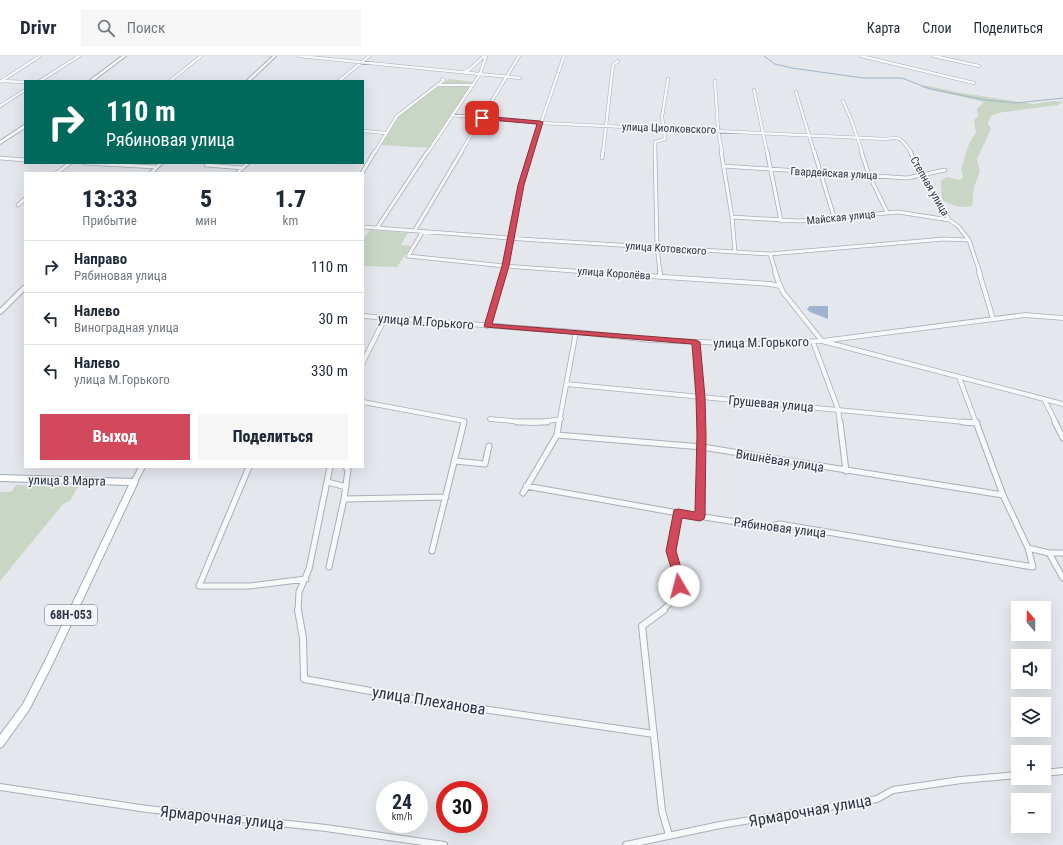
<!DOCTYPE html>
<html lang="ru">
<head>
<meta charset="utf-8">
<style>
	:root { --surface:#fff; --page:#f6f6f7; --text:#1f2937; --muted:#747a83; --line:#e0e1e3; --accent:#d1495b }
	body { margin:0; font-family:"Roboto Condensed",sans-serif; background:var(--page); color:var(--text); height:100vh; display:flex; flex-direction:column; font-size:15px; white-space:nowrap }
	* { box-sizing:border-box; margin:0 }
	p { font-size:13px; color:var(--muted) }
	.icon { flex:none; width:22px; height:22px; fill:none; stroke:currentColor; stroke-width:2; stroke-linecap:round; stroke-linejoin:round }
	.map { position:relative; flex:1; overflow:hidden }
	.details { position:absolute; left:24px; top:116px; width:340px; height:296px; display:flex; flex-direction:column; background:var(--surface); border-radius:0px; box-shadow:0 4px 16px #0002 }
	.details>* { flex:none }
	.guide { position:absolute; left:24px; top:24px; width:340px; height:84px; border-radius:0px; box-shadow:0 4px 16px #0002; background:#00695c; color:#fff; overflow:hidden }
	.needle { width:26px; rotate:340deg }
	.buttons { position:absolute; left:1011px; top:545px; display:grid; gap:8px }
	.buttons a { display:grid; place-items:center; width:40px; height:40px; border-radius:0px; background:var(--surface); box-shadow:0 4px 16px #0002; font-size:20px }
	.speed { position:absolute; left:376px; top:725px; display:flex; gap:8px; font-size:20px; font-weight:700; text-align:center }
	.speed>* { display:grid; place-content:center; width:52px; height:52px; border-radius:50%; background:var(--surface); box-shadow:0 4px 16px #0002; line-height:1 }
	.speed small { font-size:10px; font-weight:400 }
	.speed .limit { border:6px solid #d22; background:#fff; color:#111 }
	.pin { position:absolute; display:grid; place-items:center; width:34px; height:34px; color:#fff; margin:-17px; border-radius:8px; box-shadow:0 2px 6px #0006 }
	.me { position:absolute; width:44px; margin:-22px; rotate:352deg; stroke-linejoin:round; filter:drop-shadow(0 0 3px #0008) }
	.turn { display:flex; align-items:center; gap:14px; height:84px; padding:0 16px; font-size:18px }
	.turn .icon { width:52px; height:52px; stroke-width:2.5 }
	.turn b { display:block; font-size:28px; line-height:34px }
	.eta { display:flex; justify-content:space-evenly; align-items:center; height:68px; text-align:center }
	.eta b { font-size:24px; font-weight:800; line-height:28px }
	.button { display:flex; gap:8px; margin-top:auto; padding:8px 16px }
	.button a { flex:1; height:46px; border-radius:0px; background:var(--accent); color:#fff; font-size:16px; font-weight:800; line-height:46px; text-align:center }
	.button a+a { background:var(--page); color:var(--text) }
	ul { padding:0; list-style:none }
	li { display:flex; align-items:center; gap:12px; height:52px; padding:0 16px; border-top:1px solid var(--line) }
	li div { flex:1 }
	li b { display:block; font-size:15px }
	li em { font-style:normal }
	header { display:flex; align-items:center; gap:24px; box-sizing:border-box; height:56px; padding:0 20px; background:var(--surface); border-bottom:1px solid var(--line) }
	header strong { font-size:19px }
	nav { display:flex; gap:22px; margin-inline-start:auto; font-size:14px }
	.search { width:280px; height:36px; background:var(--page); display:flex; align-items:center; gap:10px; box-sizing:border-box; padding:0 14px; border-radius:0px; color:var(--muted); font-size:15px }
	.map>svg:first-child { display:block }
	.green { fill:#c9d6c5 }
	.water { fill:#9fb4cc }
	.lines { fill:none; stroke-linecap:round; stroke-linejoin:round }
	.stream { stroke:#9fb4cc; stroke-width:1 }
	.minor-far4-casing { stroke:#a9aeb7; stroke-width:3.5 }
	.minor-far3-casing { stroke:#a9aeb7; stroke-width:4.5 }
	.minor-far2-casing { stroke:#a9aeb7; stroke-width:5.5 }
	.minor-far1-casing { stroke:#a9aeb7; stroke-width:7 }
	.minor-casing { stroke:#a9aeb7; stroke-width:8 }
	.tertiary-casing { stroke:#a9aeb7; stroke-width:2 }
	.secondary-casing { stroke:#a9aeb7; stroke-width:2 }
	.primary-casing { stroke:#a3abb8; stroke-width:2 }
	.minor-far4 { stroke:#f7f8fa; stroke-width:2.5 }
	.minor-far3 { stroke:#f7f8fa; stroke-width:3 }
	.minor-far2 { stroke:#f7f8fa; stroke-width:4 }
	.minor-far1 { stroke:#f7f8fa; stroke-width:5 }
	.minor { stroke:#f7f8fa; stroke-width:6 }
	.tertiary { fill:#f7f8fa; fill-rule:evenodd }
	.secondary { fill:#fff; fill-rule:evenodd }
	.primary { fill:#fff; fill-rule:evenodd }
	.route { fill:#d1495b; stroke:#882f3b }
	.labels { text-anchor:middle; stroke-width:3.5; stroke-linejoin:round; paint-order:stroke }
	.far-street-label { font-size:11px; fill:#2b3445; stroke:#f4f6f9 }
	.shield { fill:#f4f6f9; stroke:#676e7b; stroke-width:1 }
	.shield-label { font-size:12px; font-weight:bold; fill:#2b3445 }
	.street-label { font-size:13px; fill:#2b3445; stroke:#f4f6f9 }
	.near-street-label { font-size:16px; fill:#2b3445; stroke:#f4f6f9 }
</style>
</head>
<body>
<header>
<strong>Drivr</strong>
<div class="search"><svg class="icon" aria-label="search" viewBox="0 0 24 24"><circle cx="10" cy="10" r="6"/><path d="M15 15l6 6"/></svg>Поиск</div>
<nav><a>Карта</a><a>Слои</a><a>Поделиться</a></nav>
</header>
<div class="map">
<svg width="1063" height="789" viewBox="0 0 1063 789">
	<rect width="100%" height="100%" fill="#e4e7ec"/>
	<!-- green -->
	<path class="green" d="M 449,23 L 474,26 L 430,92 L 381,89 L 400,59 Z
		M 922,30 L 929,30 L 956,36 L 1033,48 L 1054,45 L 1063,46 L 1058,49 L 997,57 L 991,60 L 988,67 L 991,73 L 977,103 L 980,115 L 974,131 L 972,150 C 963,153 949,149 942,143 L 941,125 L 946,121 L 961,124 L 963,121 L 961,113 L 969,88 L 976,76 L 974,64 L 978,60 L 977,53 L 984,46 L 921,31 Z
		M 370,174 L 408,177 L 401,189 L 411,190 L 397,211 L 363,210 L 363,184 Z
		M 16,429 L 78,431 L 70,445 L 63,448 L 0,525 L 0,436 L 11,436 Z"/>
	<!-- water -->
	<path class="water" d="M 810,250 L 828,250 L 828,263 L 810,256 L 807,253 Z"/>
	<g class="lines">
		<!-- stream -->
		<path class="stream" d="M 764,0 L 775,8 L 792,12 L 863,22 L 902,22 L 930,33 L 986,44 L 1016,47 L 1063,42"/>
		<defs>
			<path id="minor-far4" d="M 299,0 L 520,22
				M 861,0 L 974,27
				M 934,0 L 979,10
				M 464,16 L 469,14 L 484,0
				M 1,25 L 25,26
				M 40,25 L 79,0
				M 170,25 L 201,0
				M 339,25 L 369,0
				M 715,25 L 718,74 L 722,96
				M 0,26 L 40,0
				M 438,29 L 473,29
				M 754,34 L 767,96
				M 796,36 L 814,96
				M 843,45 L 851,63 L 862,96
				M 0,50 L 25,34
				M 452,59 L 540,67 L 886,83 C 902,80 902,84 911,96
				M 363,75 L 386,77
				M 375,96 L 397,60 L 444,24 L 442,23
				M 428,96 L 480,18 L 486,0
				M 461,96 L 519,0
				M 531,96 L 564,0
				M 603,96 L 613,9 L 618,5
				M 655,96 L 655,86 L 665,83 L 662,61 L 668,23"/>
			<path id="minor-far3" d="M 655,95 L 657,190 L 660,217
				M 721,95 L 732,161 L 735,196
				M 767,95 L 781,165
				M 814,95 L 834,161
				M 861,95 L 869,119 L 887,156
				M 910,95 L 921,119 L 937,140 L 949,164 L 958,170 L 969,184 L 980,217
				M 0,102 L 25,104
				M 602,102 L 603,95
				M 84,107 L 156,111
				M 206,109 L 243,112
				M 723,110 L 907,122 L 945,114
				M 57,117 L 70,107
				M 237,117 L 248,107
				M 362,117 L 375,95
				M 18,149 L 25,143
				M 732,161 L 798,165 L 898,156 L 949,164
				M 363,171 L 536,184 L 770,198 L 944,183 L 969,184
				M 377,172 L 428,95
				M 415,174 L 462,95
				M 423,175 L 408,200 L 505,210 L 601,217
				M 770,198 L 776,217
				M 503,217 L 521,129 L 531,95"/>
			<path id="minor-far2" d="M 587,216 L 770,228 L 780,230 L 783,236 L 822,285 L 1063,348
				M 660,216 L 660,220
				M 775,216 L 780,230
				M 979,216 L 993,263
				M 363,260 L 576,276 L 650,284 L 750,288 L 822,285 L 1025,259 L 1063,262
				M 487,270 L 503,216
				M 696,286 L 701,341 L 702,367
				M 813,286 L 838,353 L 840,367
				M 363,306 L 385,262
				M 959,321 L 976,367
				M 566,328 L 974,367
				M 1044,343 L 1056,367
				M 363,346 L 464,365 L 464,367
				M 490,363 L 534,367 L 561,363
				M 559,367 L 576,276"/>
			<path id="minor-far1" d="M 517,366 L 547,366
				M 840,366 L 846,415
				M 963,366 L 977,367
				M 1055,366 L 1063,382
				M 557,379 L 702,391 L 1003,439
				M 455,405 L 485,408 L 489,390
				M 249,411 L 199,530 L 250,530 L 306,523
				M 328,426 L 346,431
				M 526,430 L 678,457 L 769,471 L 780,468 L 1033,511 L 1028,492 L 1003,439 L 976,366
				M 523,437 L 557,379 L 559,366
				M 344,443 L 446,441
				M 700,460 L 701,366
				M 1028,492 L 1049,497 L 1063,522
				M 432,495 L 464,366
				M 1049,497 L 1063,497
				M 329,511 L 344,443 L 348,414 L 346,411
				M 298,555 L 299,536 L 309,513 L 330,411
				M 662,555 L 678,539 L 679,522 L 671,495 L 678,457"/>
			<path id="minor" d="M 298,554 L 303,582 L 304,623 L 420,644 L 654,678
				M 664,554 L 642,570 L 662,755 L 669,779
				M 1044,717 L 1063,715
				M 0,731 L 147,753 L 326,772 L 444,789
				M 626,789 L 720,769 L 877,743 L 893,734 L 961,724 L 1018,719"/>
			<path id="tertiary" d="M 273,0 L 276,0 L 250,25 L 246,25 Z
				M 159,107 L 163,107 L 153,117 L 149,117 Z
				M 23,230 L 25,230 L 25,234 L 2,257 L 0,258 L 0,253 Z
				M 139,411 L 145,411 L 136,428 L 132,428 L 131,426 Z"/>
			<path id="secondary" d="M 122,0 L 126,0 L 93,25 L 89,25 Z
				M 24,69 L 25,69 L 25,72 L 0,88 L 0,85 Z"/>
			<path id="primary" d="M 0,419 L 134,423 L 137,424 L 138,426 L 52,609 L 29,654 L 3,690 L 0,692 L 0,679 L 23,648 L 46,603 L 129,429 L 0,425 Z"/>
		</defs>
		<!-- minor-far4 casing -->
		<use href="#minor-far4" class="minor-far4-casing"/>
		<!-- minor-far3 casing -->
		<use href="#minor-far3" class="minor-far3-casing"/>
		<!-- minor-far2 casing -->
		<use href="#minor-far2" class="minor-far2-casing"/>
		<!-- minor-far1 casing -->
		<use href="#minor-far1" class="minor-far1-casing"/>
		<!-- minor casing -->
		<use href="#minor" class="minor-casing"/>
		<!-- tertiary casing -->
		<use href="#tertiary" class="tertiary-casing"/>
		<!-- secondary casing -->
		<use href="#secondary" class="secondary-casing"/>
		<!-- primary casing -->
		<use href="#primary" class="primary-casing"/>
		<!-- minor-far4 -->
		<use href="#minor-far4" class="minor-far4"/>
		<!-- minor-far3 -->
		<use href="#minor-far3" class="minor-far3"/>
		<!-- minor-far2 -->
		<use href="#minor-far2" class="minor-far2"/>
		<!-- minor-far1 -->
		<use href="#minor-far1" class="minor-far1"/>
		<!-- minor -->
		<use href="#minor" class="minor"/>
		<!-- tertiary -->
		<use href="#tertiary" class="tertiary"/>
		<!-- secondary -->
		<use href="#secondary" class="secondary"/>
		<!-- primary -->
		<use href="#primary" class="primary"/>
	</g>
	<!-- route -->
	<path class="route" d="M 482,60 L 540,65 L 543,66 L 524,129 L 509,210 L 492,268 L 696,284 L 700,286 L 705,341 L 706,379 L 705,460 L 704,463 L 700,465 L 682,462 L 676,495 L 684,522 L 682,534 L 679,535 L 675,534 L 673,530 L 674,522 L 666,495 L 674,454 L 678,453 L 695,456 L 697,379 L 696,341 L 692,288 L 485,271 L 484,270 L 502,210 L 518,129 L 537,68 L 480,63 L 479,62 Z"/>
	<g class="labels">
		<!-- far-street labels -->
		<g class="far-street-label">
			<text transform="translate(669 72) rotate(2)" y="4">улица Циолковского</text>
			<text transform="translate(834 117) rotate(3)" y="4">Гвардейская улица</text>
			<text transform="translate(930 130) rotate(60)" y="4">Степная улица</text>
			<text transform="translate(841 161) rotate(-6)" y="4">Майская улица</text>
			<text transform="translate(666 192) rotate(4)" y="4">улица Котовского</text>
			<text transform="translate(614 217) rotate(4)" y="4">улица Королёва</text>
		</g>
		<!-- shield labels -->
		<rect class="shield" x="45" y="549" width="52" height="20" rx="3"/>
		<g class="shield-label">
			<text x="71" y="563">68Н-053</text>
		</g>
		<!-- street labels -->
		<g class="street-label">
			<text transform="translate(426 265) rotate(4)" y="5">улица М.Горького</text>
			<text transform="translate(761 286) rotate(-1)" y="5">улица М.Горького</text>
			<text transform="translate(771 347) rotate(5)" y="5">Грушевая улица</text>
			<text transform="translate(780 404) rotate(9)" y="5">Вишнёвая улица</text>
			<text transform="translate(67 424) rotate(1)" y="5">улица 8 Марта</text>
			<text transform="translate(780 471) rotate(7)" y="5">Рябиновая улица</text>
		</g>
		<!-- near-street labels -->
		<g class="near-street-label">
			<text transform="translate(429 644) rotate(9)" y="6">улица Плеханова</text>
			<text transform="translate(810 754) rotate(-10)" y="6">Ярмарочная улица</text>
			<text transform="translate(222 761) rotate(6)" y="6">Ярмарочная улица</text>
		</g>
	</g>
</svg>
<div class="buttons">
<a><svg class="needle" viewBox="-14 -14 28 28"><path d="M0-13l5 13h-10z" fill="#e53935"/><path d="M0 13l5-13h-10z" fill="#747a83"/></svg></a>
<a><svg class="icon" aria-label="sound" viewBox="0 0 24 24"><path d="M4 9h4l5-4v14l-5-4H4zM17 9q2 3 0 6"/></svg></a>
<a><svg class="icon" aria-label="layers" viewBox="0 0 24 24"><path d="M12 4l9 5-9 5-9-5zM3 14l9 5 9-5"/></svg></a>
<a>+</a>
<a>−</a>
</div>
<div class="speed"><div>24<small>km/h</small></div><div class="limit">30</div></div>
<div class="pin" style="left:482px;top:62px;background:#d93025"><svg class="icon" aria-label="arrive" viewBox="0 0 24 24"><path d="M6 21V4h12l-3 4 3 4H6"/></svg></div>
<svg class="me" style="left:679px;top:530px" viewBox="-20 -20 40 40"><circle r="19" fill="#fff"/><path d="M0-13L10 11 0 6-10 11z" fill="#d1495b"/></svg>
<div class="guide">
<div class="turn"><svg class="icon" aria-label="right" viewBox="0 0 24 24"><path d="M7 20v-9h11M14 6l5 5-5 5"/></svg><div><b>110 m</b>Рябиновая улица</div></div>
</div>
<section class="details">
<div class="eta">
<div><b>13:33</b><p>Прибытие</p></div>
<div><b>5</b><p>мин</p></div>
<div><b>1.7</b><p>km</p></div>
</div>
<ul>
<li><svg class="icon" aria-label="right" viewBox="0 0 24 24"><path d="M7 20v-9h11M14 6l5 5-5 5"/></svg><div><b>Направо</b><p>Рябиновая улица</p></div><em>110 m</em></li>
<li><svg class="icon" aria-label="left" viewBox="0 0 24 24"><path d="M17 20v-9H6M10 6l-5 5 5 5"/></svg><div><b>Налево</b><p>Виноградная улица</p></div><em>30 m</em></li>
<li><svg class="icon" aria-label="left" viewBox="0 0 24 24"><path d="M17 20v-9H6M10 6l-5 5 5 5"/></svg><div><b>Налево</b><p>улица М.Горького</p></div><em>330 m</em></li>
</ul>
<div class="button"><a>Выход</a><a>Поделиться</a></div>
</section>
</div>
</body>
</html>
